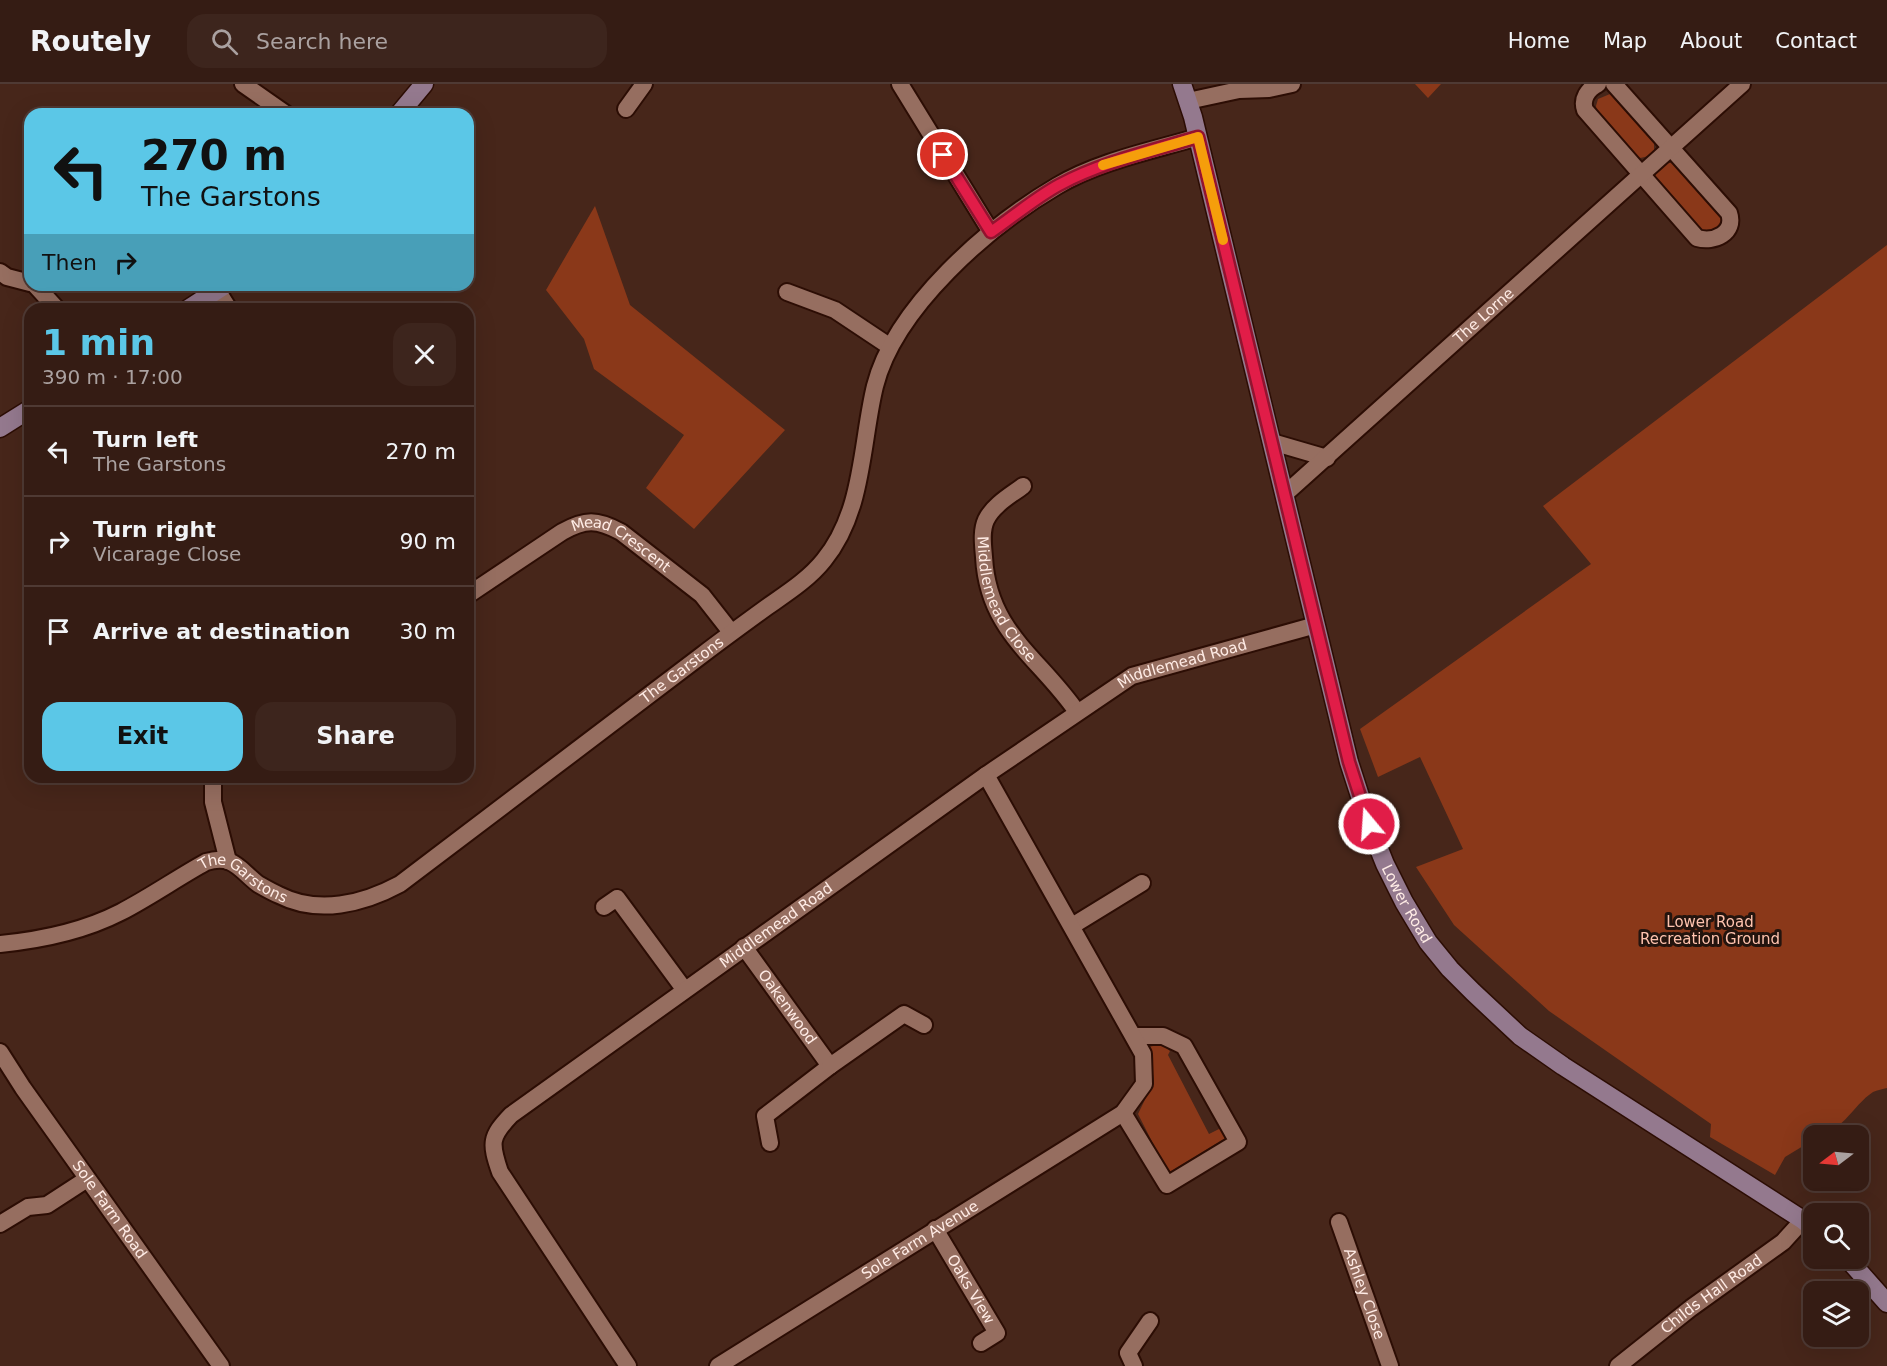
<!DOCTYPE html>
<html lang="en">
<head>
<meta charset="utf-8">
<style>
	:root { --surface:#351c14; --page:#3d251d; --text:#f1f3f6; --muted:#aaa1a0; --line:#4f3a34; --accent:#5bc7e7 }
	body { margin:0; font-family:"DejaVu Sans",sans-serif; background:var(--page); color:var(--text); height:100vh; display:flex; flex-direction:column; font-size:22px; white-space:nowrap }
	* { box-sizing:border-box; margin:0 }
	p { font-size:20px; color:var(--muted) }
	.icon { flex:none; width:33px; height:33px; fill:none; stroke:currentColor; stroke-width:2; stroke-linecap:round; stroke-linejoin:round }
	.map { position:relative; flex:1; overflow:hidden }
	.drawer { position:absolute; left:24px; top:219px; width:450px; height:480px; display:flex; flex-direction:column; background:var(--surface); border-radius:18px; box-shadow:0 6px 24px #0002,0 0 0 2px var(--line) }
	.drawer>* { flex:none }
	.top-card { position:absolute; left:24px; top:24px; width:450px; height:183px; border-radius:18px; box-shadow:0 6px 24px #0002,0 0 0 2px var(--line); background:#5bc7e7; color:#111; overflow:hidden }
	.needle { width:39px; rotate:254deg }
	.tools { position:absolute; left:1803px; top:1041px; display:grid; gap:12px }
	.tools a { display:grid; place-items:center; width:66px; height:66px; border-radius:12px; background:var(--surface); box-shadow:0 6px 24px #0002,0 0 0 2px var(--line); font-size:30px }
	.pin { position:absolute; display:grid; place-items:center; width:51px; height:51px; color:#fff; margin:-26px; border:3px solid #fff; border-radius:50%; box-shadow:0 2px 6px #0007 }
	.me { position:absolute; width:66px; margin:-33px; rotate:342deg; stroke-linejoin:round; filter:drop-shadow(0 0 4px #0008) }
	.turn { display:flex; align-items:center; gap:21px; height:126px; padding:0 18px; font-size:27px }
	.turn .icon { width:78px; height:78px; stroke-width:2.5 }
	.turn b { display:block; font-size:42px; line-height:51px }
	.then { display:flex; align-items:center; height:57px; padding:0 18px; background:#0003; gap:12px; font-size:22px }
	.round { display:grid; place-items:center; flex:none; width:63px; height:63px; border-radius:18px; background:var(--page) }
	.head { display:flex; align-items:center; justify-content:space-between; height:102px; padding:0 18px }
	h1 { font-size:36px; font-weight:700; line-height:45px; color:var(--accent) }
	.action { display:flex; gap:12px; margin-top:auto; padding:12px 18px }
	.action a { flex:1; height:69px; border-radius:18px; background:var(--accent); color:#111; font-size:24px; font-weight:700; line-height:69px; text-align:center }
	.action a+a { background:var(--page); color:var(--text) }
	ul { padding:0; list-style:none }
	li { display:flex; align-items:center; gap:18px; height:90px; padding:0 18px; border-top:2px solid var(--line) }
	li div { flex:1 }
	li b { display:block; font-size:22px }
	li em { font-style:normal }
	header { display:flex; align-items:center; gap:36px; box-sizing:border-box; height:84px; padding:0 30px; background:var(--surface); border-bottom:2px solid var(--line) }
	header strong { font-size:28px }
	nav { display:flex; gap:33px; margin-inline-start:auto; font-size:21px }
	.search { width:420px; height:54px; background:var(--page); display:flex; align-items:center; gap:15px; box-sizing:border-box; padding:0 21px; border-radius:18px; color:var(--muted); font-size:22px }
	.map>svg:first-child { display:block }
	.green { fill:#8a3819 }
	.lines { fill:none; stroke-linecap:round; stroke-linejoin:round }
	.street-casing { stroke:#2c0d04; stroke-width:20 }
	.secondary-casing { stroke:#2c0d04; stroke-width:21 }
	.street { stroke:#966e60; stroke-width:16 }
	.secondary { stroke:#94798e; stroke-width:18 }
	.route-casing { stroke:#92132f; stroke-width:15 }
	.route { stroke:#e11d48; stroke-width:10 }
	.slow { stroke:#f59e0b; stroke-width:10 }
	.labels { text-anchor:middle; stroke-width:6; stroke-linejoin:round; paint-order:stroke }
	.street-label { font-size:15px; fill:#ffece6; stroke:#23140e }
	.park-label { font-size:15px; fill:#ffc3ae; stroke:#23140e }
</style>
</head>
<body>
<header>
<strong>Routely</strong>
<div class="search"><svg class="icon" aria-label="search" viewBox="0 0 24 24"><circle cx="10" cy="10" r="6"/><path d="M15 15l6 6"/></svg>Search here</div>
<nav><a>Home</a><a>Map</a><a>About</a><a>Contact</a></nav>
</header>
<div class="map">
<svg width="1887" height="1282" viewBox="0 0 1887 1282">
	<rect width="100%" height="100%" fill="#47261a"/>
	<!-- green -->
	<path class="green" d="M 1415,0 L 1441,0 L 1428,14 Z
		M 1610,10 L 1614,11 L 1654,58 L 1654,67 C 1648,73 1644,74 1636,74 L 1597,29 L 1596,22 L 1598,15 Z
		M 1674,79 L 1722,133 L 1722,140 L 1719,147 L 1704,148 L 1701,146 L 1656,97 L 1655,90 C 1659,83 1666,78 1674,79 Z
		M 595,122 L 630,221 L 785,346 L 694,445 L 646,404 L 684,351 L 594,285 L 584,255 L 546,206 Z
		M 1887,161 L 1887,1004 C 1883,1005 1877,1006 1873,1008 C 1853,1021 1840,1052 1814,1052 L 1813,1056 L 1785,1073 L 1775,1091 L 1710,1053 L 1711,1040 L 1549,927 L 1454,841 L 1416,783 L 1463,765 L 1420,673 L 1378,693 L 1360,645 L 1591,480 L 1543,422 Z
		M 1161,960 L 1170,967 L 1168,971 L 1209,1050 L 1221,1044 L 1227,1053 L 1168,1089 L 1138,1030 L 1154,997 L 1149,963 Z"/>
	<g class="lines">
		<defs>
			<g id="street">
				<path d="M 243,0 L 286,30"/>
				<path d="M 900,0 L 991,148"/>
				<path d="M 1598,0 C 1588,5 1581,15 1585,26 L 1697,154 C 1714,159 1736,149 1729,129 L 1614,0"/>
				<path d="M 1188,17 L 1239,6 L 1269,5 L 1292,0"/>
				<path d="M 626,25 L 644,0"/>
				<path d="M 0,188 L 7,193 L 30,199"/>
				<path d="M 35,201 L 57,225"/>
				<path d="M 217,206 L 229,225"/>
				<path d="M 787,208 L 835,226 L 889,262"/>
				<path d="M 1272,358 L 1327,374"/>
				<path id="s1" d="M 1023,402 C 1011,411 993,421 986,436 C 981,447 983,461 984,473 C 988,548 1039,573 1077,628"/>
				<path id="s2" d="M 1285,410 L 1742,0"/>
				<path id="s3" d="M 468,511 L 562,448 C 585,435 597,435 621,448 L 702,511 L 731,548"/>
				<path d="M 213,693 L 213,718 L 228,777"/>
				<path d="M 604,823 L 617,814 L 684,905"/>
				<path d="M 1072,842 L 1142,799"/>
				<path id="s4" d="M 0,860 C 41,856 84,847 121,828 C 150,813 177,794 206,778 C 233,770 239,785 258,800 C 265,804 272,808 279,811 C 318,831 363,820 400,800 C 501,724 601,647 702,571 C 723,555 745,539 767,523 C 787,509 809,495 824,476 C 864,427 861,359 875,302 C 895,223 989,142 1057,102 C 1099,77 1151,67 1198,53"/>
				<path id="s5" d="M 744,863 L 830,982 L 765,1032 L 770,1059"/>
				<path id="s6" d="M 0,968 L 23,1004 L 221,1282"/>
				<path d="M 830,982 L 904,930 L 924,941"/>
				<path d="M 1123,1029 L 1167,1101 L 1238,1058 L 1184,962 L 1163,952 L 1134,952"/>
				<path id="s7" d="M 1339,1138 L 1390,1282"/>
				<path d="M 0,1140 L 28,1123 L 47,1121 L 87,1095"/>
				<path id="s8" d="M 935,1145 L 997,1249 L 981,1259"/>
				<path id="s9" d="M 628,1282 L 500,1088 C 490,1059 490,1053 511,1031 L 986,691 L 1132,592 L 1316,541"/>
				<path id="s10" d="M 718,1282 L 1123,1029 L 1144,1000 L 1143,970 L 986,691"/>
				<path d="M 1134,1282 L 1128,1269 L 1150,1237"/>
				<path id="s11" d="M 1618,1282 L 1691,1224 L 1783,1158 L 1803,1136"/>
			</g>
			<g id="secondary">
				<path id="s12" d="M 1182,0 L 1193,33 L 1220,145 L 1349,678 L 1369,740 L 1385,780 L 1404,818 L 1428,858 L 1450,885 L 1473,908 L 1520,952 L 1563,982 L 1803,1136 L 1814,1145"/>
				<path d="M 399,30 L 424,0"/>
				<path d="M 188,225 L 225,201"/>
				<path d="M 0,344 L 30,325"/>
				<path d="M 1847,1174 L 1887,1219"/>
			</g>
		</defs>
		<!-- street casing -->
		<use href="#street" class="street-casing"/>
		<!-- secondary casing -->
		<use href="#secondary" class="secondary-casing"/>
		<!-- street -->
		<use href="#street" class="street"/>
		<!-- secondary -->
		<use href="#secondary" class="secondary"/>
	</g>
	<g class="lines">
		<defs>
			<path id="route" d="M 943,71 L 991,148 C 1013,133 1035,114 1059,101 C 1102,78 1151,67 1198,53 L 1349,678 L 1369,740"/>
		</defs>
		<!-- route casing -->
		<use href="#route" class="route-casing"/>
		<!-- route -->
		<use href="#route" class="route"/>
		<!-- slow -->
		<path class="slow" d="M 1103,81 L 1198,53 L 1223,156"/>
	</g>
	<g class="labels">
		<!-- street labels -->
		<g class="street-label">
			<text dy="5" stroke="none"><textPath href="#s2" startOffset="267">The Lorne</textPath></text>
			<text dy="5" stroke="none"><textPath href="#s3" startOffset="180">Mead Crescent</textPath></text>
			<text dy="5" stroke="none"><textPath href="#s1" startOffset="136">Middlemead Close</textPath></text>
			<text dy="5" stroke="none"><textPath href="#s9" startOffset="1108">Middlemead Road</textPath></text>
			<text dy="5" stroke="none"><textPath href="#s4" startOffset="789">The Garstons</textPath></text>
			<text dy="5" stroke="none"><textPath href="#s4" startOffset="267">The Garstons</textPath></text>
			<text dy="5" stroke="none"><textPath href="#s12" startOffset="852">Lower Road</textPath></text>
			<text dy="5" stroke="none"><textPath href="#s9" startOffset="622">Middlemead Road</textPath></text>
			<text dy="5" stroke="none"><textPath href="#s5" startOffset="74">Oakenwood</textPath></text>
			<text dy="5" stroke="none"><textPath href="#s6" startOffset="192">Sole Farm Road</textPath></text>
			<text dy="5" stroke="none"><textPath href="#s10" startOffset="238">Sole Farm Avenue</textPath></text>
			<text dy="5" stroke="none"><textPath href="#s8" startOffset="70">Oaks View</textPath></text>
			<text dy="5" stroke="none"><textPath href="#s7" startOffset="76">Ashley Close</textPath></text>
			<text dy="5" stroke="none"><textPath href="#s11" startOffset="118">Childs Hall Road</textPath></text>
		</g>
		<!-- park labels -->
		<g class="park-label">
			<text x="1710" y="843">Lower Road<tspan x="1710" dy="17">Recreation Ground</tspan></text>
		</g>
	</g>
</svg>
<div class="tools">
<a><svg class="needle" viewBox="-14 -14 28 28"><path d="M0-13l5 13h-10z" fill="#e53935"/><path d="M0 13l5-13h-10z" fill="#aaa1a0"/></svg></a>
<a><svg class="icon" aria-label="search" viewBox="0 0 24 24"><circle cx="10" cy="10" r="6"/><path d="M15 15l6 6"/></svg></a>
<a><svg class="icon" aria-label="layers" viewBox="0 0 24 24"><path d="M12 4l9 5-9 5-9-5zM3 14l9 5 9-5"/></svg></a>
</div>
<div class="pin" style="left:943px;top:71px;background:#d93025"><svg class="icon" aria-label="arrive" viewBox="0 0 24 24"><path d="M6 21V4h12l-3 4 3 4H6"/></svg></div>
<svg class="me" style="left:1369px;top:740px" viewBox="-20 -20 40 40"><circle r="17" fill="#e11d48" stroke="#fff" stroke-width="3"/><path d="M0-11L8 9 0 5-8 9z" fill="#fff"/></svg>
<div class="top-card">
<div class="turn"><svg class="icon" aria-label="left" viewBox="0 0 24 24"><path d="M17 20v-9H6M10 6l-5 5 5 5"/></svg><div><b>270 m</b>The Garstons</div></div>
<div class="then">Then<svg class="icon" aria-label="right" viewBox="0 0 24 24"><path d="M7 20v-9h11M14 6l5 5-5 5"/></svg></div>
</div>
<section class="drawer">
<div class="head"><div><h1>1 min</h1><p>390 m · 17:00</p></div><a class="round"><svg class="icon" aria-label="close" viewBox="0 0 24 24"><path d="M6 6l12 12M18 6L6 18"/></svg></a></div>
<ul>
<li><svg class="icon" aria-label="left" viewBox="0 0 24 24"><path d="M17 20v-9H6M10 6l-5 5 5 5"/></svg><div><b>Turn left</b><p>The Garstons</p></div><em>270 m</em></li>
<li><svg class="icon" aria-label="right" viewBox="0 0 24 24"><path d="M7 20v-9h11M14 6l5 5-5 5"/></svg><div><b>Turn right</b><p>Vicarage Close</p></div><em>90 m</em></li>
<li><svg class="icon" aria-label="arrive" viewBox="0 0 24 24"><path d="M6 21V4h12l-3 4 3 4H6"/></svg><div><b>Arrive at destination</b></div><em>30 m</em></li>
</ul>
<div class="action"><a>Exit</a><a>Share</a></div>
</section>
</div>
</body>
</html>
